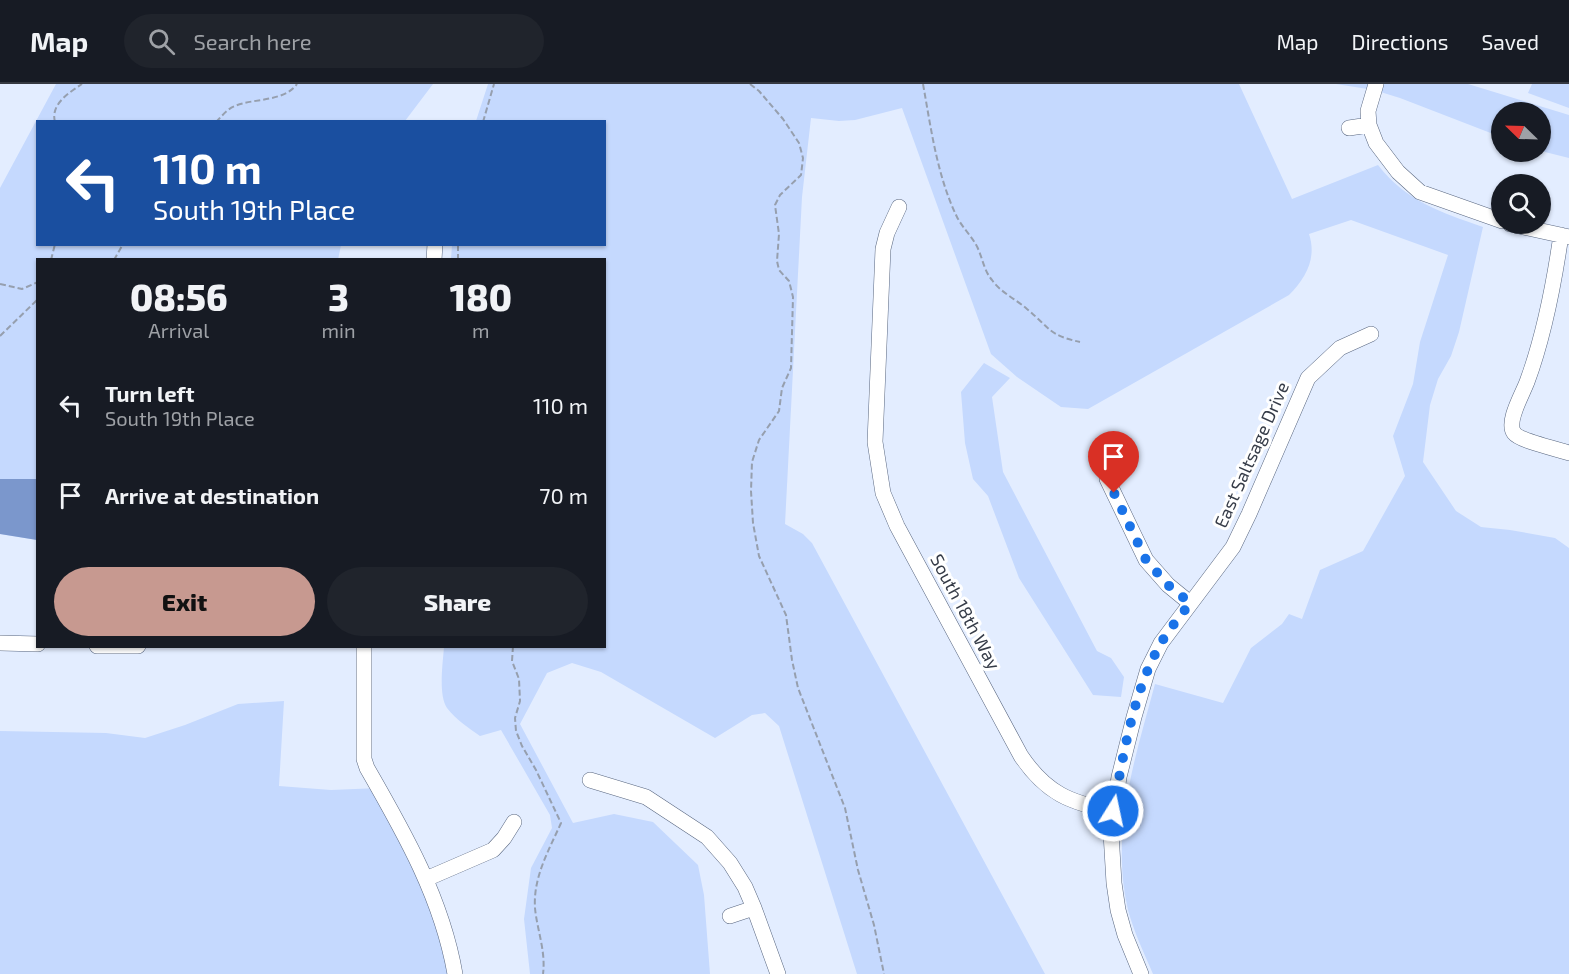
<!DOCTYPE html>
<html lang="en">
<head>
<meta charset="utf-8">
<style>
	:root { --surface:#171b24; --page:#20242c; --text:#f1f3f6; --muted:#9ea1a6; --line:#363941; --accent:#c79990 }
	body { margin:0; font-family:"Exo 2",sans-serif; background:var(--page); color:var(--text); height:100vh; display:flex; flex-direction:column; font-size:22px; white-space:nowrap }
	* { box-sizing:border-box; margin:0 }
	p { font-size:20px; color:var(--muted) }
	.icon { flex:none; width:33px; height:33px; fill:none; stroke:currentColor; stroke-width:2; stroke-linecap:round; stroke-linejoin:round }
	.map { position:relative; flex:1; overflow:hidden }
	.side { position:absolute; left:36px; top:174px; width:570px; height:390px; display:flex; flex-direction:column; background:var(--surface); border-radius:0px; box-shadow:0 2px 4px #0004 }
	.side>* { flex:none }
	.top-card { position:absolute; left:36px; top:36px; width:570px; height:126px; border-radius:0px; box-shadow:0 2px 4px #0004; background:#1a4fa0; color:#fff; overflow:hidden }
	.needle { width:39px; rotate:293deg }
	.tools { position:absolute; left:1491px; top:18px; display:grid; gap:12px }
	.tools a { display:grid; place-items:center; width:60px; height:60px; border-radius:50%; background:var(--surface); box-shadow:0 2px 4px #0004; font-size:30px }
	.pin { position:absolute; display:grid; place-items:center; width:51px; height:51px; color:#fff; margin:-62px -26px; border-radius:50% 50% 50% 0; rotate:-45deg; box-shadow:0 0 6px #0007 }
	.pin .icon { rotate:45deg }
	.me { position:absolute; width:66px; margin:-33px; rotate:10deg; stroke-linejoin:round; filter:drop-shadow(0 0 4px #0008) }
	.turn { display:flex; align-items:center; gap:21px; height:126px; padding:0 18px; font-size:27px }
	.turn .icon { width:78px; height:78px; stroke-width:2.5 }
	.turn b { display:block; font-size:42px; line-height:51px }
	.eta { display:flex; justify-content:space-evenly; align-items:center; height:102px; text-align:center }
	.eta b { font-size:36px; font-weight:800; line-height:42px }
	.cta { display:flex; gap:12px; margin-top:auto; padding:12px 18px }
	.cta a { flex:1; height:69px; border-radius:36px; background:var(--accent); color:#111; font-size:24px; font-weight:800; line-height:69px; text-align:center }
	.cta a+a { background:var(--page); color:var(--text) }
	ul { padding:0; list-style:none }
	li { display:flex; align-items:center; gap:18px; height:90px; padding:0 18px }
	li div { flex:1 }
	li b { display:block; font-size:22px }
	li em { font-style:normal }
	header { display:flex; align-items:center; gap:36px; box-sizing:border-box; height:84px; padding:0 30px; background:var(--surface); border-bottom:2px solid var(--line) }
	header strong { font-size:28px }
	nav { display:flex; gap:33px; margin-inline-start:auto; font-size:21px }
	.search { width:420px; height:54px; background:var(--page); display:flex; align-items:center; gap:15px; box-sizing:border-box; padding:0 21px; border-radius:33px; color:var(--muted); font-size:22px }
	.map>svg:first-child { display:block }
	.green { fill:#c5d9fe }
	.water { fill:#7b97cc }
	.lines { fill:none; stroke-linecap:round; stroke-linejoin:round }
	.minor-casing { stroke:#596780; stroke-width:16 }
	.path { stroke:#969fae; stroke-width:2; stroke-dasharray:6 3; stroke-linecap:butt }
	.minor { stroke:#fff; stroke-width:15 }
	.route { stroke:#1a73e8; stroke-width:10; stroke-dasharray:0 18 }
	.labels { text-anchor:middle; stroke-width:6; stroke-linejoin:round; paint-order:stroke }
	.street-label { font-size:18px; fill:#363c48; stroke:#fff }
</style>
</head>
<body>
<header>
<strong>Map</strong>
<div class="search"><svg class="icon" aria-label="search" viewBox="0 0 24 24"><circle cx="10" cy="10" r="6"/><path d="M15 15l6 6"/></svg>Search here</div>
<nav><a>Map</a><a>Directions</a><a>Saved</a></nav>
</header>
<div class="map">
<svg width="1569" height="890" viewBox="0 0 1569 890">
	<rect width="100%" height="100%" fill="#e3edff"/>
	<!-- green -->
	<path class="green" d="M 56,0 L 433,0 L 405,37 L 38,38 L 38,160 L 341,161 L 338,176 L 38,176 L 37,456 L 0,450 L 0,104 Z
		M 488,0 L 1239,0 L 1292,115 L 1378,81 C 1407,118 1441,128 1483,143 L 1459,248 L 1451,272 L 1438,295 L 1430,321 L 1423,378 L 1456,427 L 1481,443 L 1510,446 L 1555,454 L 1569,464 L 1569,890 L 1153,890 C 1144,869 1134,848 1128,826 C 1110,749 1135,674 1155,600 L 1223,619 L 1251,564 L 1282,540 L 1289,530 L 1302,535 L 1320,486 L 1363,467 L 1405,392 L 1393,352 L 1413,300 L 1420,258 L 1448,171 L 1351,136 L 1309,150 C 1317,174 1306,194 1289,211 L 1088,325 L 1061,323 L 1017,293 L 991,270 L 902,24 L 855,36 L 839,37 L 811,34 L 802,113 L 785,440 L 803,450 L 812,459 L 1045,890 L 857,890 L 779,642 L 765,629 L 752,631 L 715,654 L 601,588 L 572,579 L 547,589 L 520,640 L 573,739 L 614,730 L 653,738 L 698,781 L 704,811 L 710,890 L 530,890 L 524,835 L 531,784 L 552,744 L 550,731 L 501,646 L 480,652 C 469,644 456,636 447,624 C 438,611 443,578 444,563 L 604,562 L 604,176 L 451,175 L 452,161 L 604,160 L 604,38 L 476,37 Z
		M 1336,0 L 1468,0 L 1569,31 L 1569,74 L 1541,67 L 1540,28 L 1502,28 L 1501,53 L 1400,14 L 1374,6 Z
		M 1532,0 L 1569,0 L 1569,24 L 1528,9 Z
		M 984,279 L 1010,294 L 992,313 L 1003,388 L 1097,567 L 1111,574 L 1124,593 L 1121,613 L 1093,611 L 1019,494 L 988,412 L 973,395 L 965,359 L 961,308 Z
		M 284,617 L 279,702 L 331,706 L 379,704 L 420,780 L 454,890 L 0,890 L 0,647 L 106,649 L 145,654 L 185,641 L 238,620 Z"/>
	<!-- water -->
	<path class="water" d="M 0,395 L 37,395 L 37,456 L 0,450 Z"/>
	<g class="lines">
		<defs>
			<path id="minor" d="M 1376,0 L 1368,27 L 1369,41 L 1376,59 L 1398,88 L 1420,108 L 1502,137
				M 1349,44 L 1369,41
				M 899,123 L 887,149 L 883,165 L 875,358 L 883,409 L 897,442 L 1021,672 C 1046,709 1070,719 1113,727
				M 1510,140 L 1569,153
				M 1561,151 C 1554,200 1544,252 1527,298 C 1522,311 1506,338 1514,349 C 1520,357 1557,365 1569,369
				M 434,176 L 435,160
				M 1107,395 L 1146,476 L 1168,501 L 1190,519
				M 0,559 L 38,560
				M 97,562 L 138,562
				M 364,562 L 364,675 L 367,684 C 405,750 442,815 455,890
				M 590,696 L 646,713 L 707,753 L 730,779 L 745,803 L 754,824 L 778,890
				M 426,795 L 493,766 L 504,754 L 514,738
				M 730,832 L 754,824
				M 1141,890 L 1125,851 L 1118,826 L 1114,799 L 1111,749 L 1119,693 L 1134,633 L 1148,585 L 1161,559 L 1233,463 L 1249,430 L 1308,294 L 1340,264 L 1371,250"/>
		</defs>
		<!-- minor casing -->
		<use href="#minor" class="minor-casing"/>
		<!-- path -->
		<path class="path" d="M 750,0 L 759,7 L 783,35 L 799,59 L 803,74 L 801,91 L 780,111 L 775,121 L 779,150 L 777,177 L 779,186 L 789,197 L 793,213 L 791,284 L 782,304 L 779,327 L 759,356 L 752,378 L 751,407 L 753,439 L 759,472 L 786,531 L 792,576 L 798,604 L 845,724 L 858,786 L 874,841 L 884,890
			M 923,0 C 931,44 937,92 957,133 C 963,145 974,154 979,167 C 983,177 985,188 992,196 C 1000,208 1017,216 1027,225 C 1050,244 1048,251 1080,258
			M 55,38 C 50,20 70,8 82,0
			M 216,38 C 222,32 227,25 235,22 C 254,14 284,18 297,0
			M 483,38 L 494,0
			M 51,176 L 55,160
			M 114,176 L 123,160
			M 458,176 L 458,160
			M 0,200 L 22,205 L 38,198
			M 0,252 L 38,215
			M 513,562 L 512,577 L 519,595 L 520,617 L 515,634 L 516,647 L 522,662 L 536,686 L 561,739 C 549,766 533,793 535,824 C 537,846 546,867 543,890"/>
		<!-- minor -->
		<use href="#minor" class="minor"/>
	</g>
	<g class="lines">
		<!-- route -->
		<path class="route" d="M 1113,727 C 1123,673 1133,608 1160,561 C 1168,546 1180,533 1190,519 L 1168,501 L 1146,476 L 1114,409"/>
	</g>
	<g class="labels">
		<!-- street labels -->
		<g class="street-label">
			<text transform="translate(1252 371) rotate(-66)" y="6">East Saltsage Drive</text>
			<text transform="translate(965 528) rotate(62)" y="6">South 18th Way</text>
		</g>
	</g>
</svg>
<div class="tools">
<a><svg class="needle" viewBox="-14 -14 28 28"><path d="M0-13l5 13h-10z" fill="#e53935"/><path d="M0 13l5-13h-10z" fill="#9ea1a6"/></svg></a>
<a><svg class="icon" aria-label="search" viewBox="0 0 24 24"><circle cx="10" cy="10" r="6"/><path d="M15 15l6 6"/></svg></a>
</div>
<div class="pin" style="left:1114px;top:409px;background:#d93025"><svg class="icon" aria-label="arrive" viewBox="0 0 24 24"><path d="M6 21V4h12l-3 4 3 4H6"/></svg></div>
<svg class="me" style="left:1113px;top:727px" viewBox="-20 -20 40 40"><circle r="17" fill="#1a73e8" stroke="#fff" stroke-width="3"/><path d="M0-11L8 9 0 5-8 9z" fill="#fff"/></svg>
<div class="top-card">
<div class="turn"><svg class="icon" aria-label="left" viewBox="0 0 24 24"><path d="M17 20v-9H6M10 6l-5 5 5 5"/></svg><div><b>110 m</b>South 19th Place</div></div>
</div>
<section class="side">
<div class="eta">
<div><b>08:56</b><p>Arrival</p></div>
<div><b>3</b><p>min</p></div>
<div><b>180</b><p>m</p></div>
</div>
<ul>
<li><svg class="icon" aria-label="left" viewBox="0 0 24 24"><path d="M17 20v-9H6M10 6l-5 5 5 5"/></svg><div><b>Turn left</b><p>South 19th Place</p></div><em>110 m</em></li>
<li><svg class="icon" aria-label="arrive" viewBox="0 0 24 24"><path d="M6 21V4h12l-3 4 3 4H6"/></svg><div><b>Arrive at destination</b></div><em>70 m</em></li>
</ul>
<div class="cta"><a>Exit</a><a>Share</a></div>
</section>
</div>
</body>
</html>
